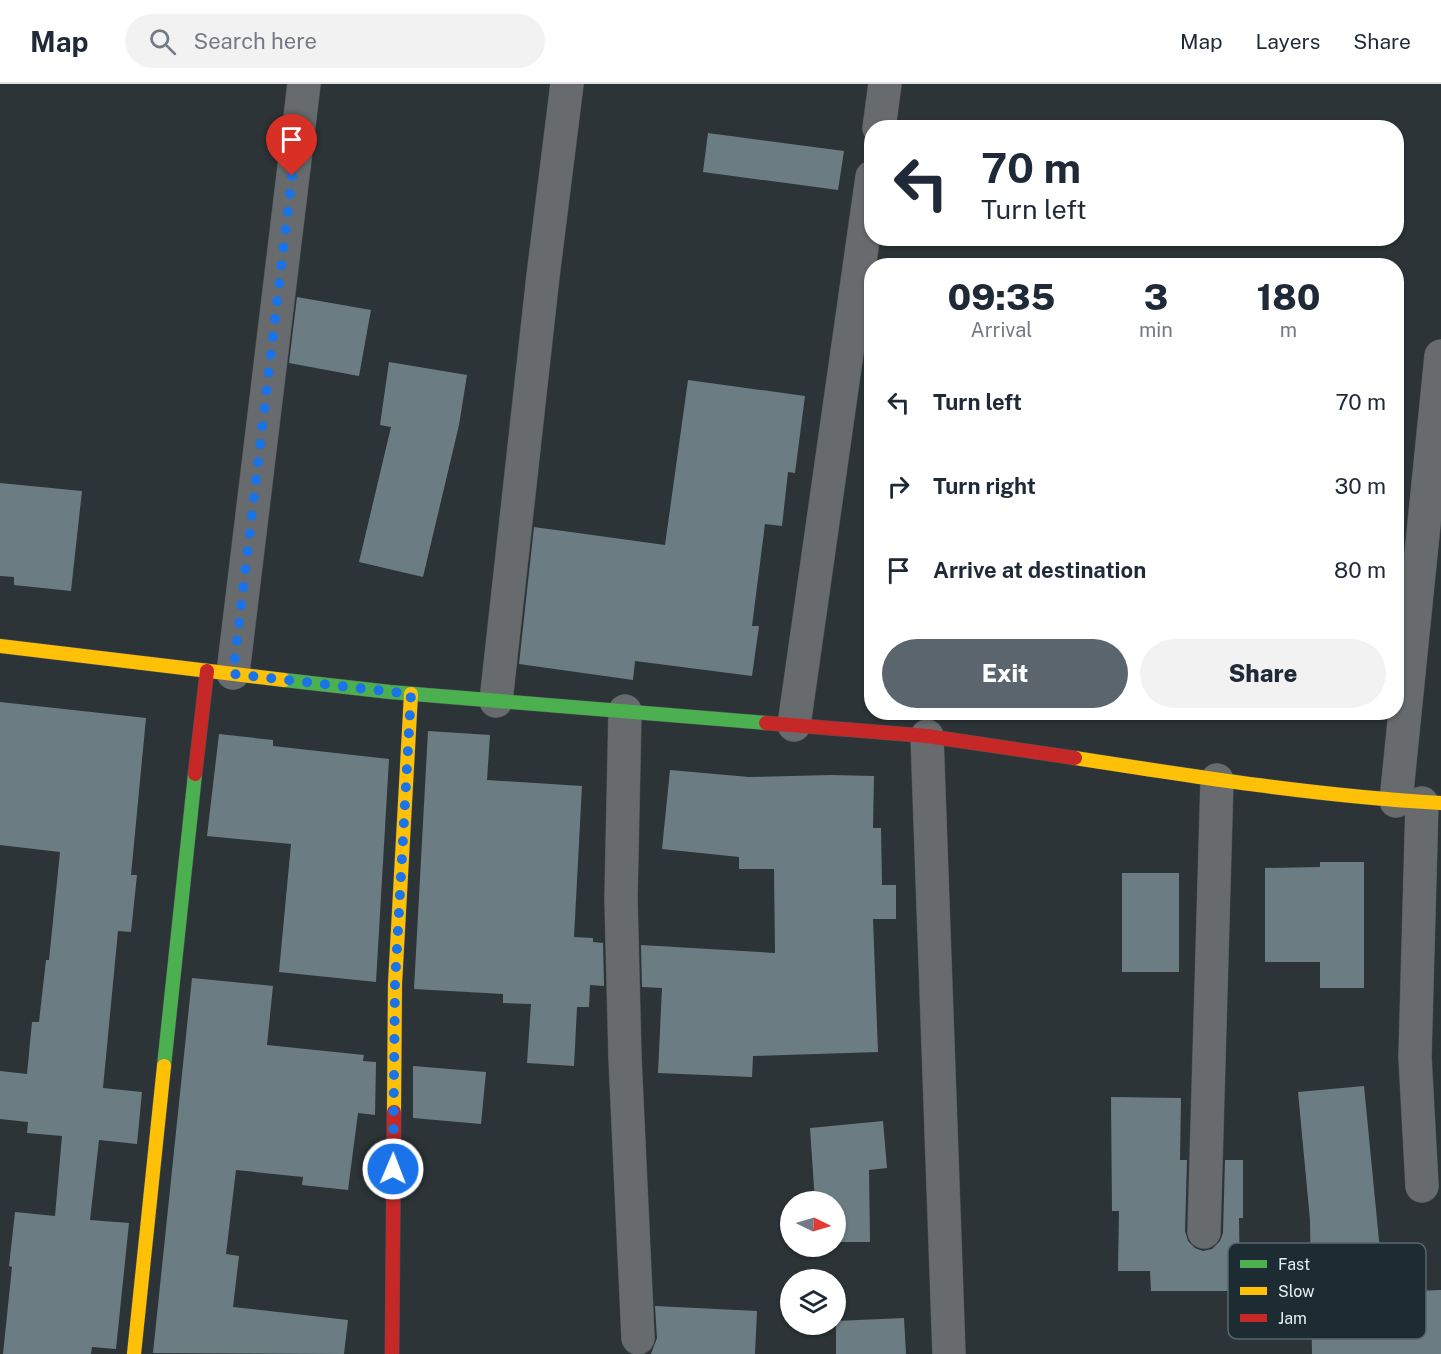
<!DOCTYPE html>
<html lang="en">
<head>
<meta charset="utf-8">
<style>
	:root { --surface:#fff; --page:#f2f2f3; --text:#1f2937; --muted:#747a83; --line:#e0e1e3; --accent:#5b656e }
	body { margin:0; font-family:"Public Sans",sans-serif; background:var(--page); color:var(--text); height:100vh; display:flex; flex-direction:column; font-size:22px; white-space:nowrap }
	* { box-sizing:border-box; margin:0 }
	p { font-size:20px; color:var(--muted) }
	.icon { flex:none; width:33px; height:33px; fill:none; stroke:currentColor; stroke-width:2; stroke-linecap:round; stroke-linejoin:round }
	.map { position:relative; flex:1; overflow:hidden }
	.panel { position:absolute; left:864px; top:174px; width:540px; height:462px; display:flex; flex-direction:column; background:var(--surface); border-radius:24px; box-shadow:0 2px 4px #0004 }
	.panel>* { flex:none }
	.banner { position:absolute; left:864px; top:36px; width:540px; height:126px; border-radius:24px; box-shadow:0 2px 4px #0004; background:#fff; color:var(--text); overflow:hidden }
	.needle { width:39px; rotate:95deg }
	.controls { position:absolute; left:780px; top:1107px; display:grid; gap:12px }
	.controls a { display:grid; place-items:center; width:66px; height:66px; border-radius:50%; background:var(--surface); box-shadow:0 2px 4px #0004; font-size:30px }
	.pin { position:absolute; display:grid; place-items:center; width:51px; height:51px; color:#fff; margin:-62px -26px; border-radius:50% 50% 50% 0; rotate:-45deg; box-shadow:0 0 6px #0007 }
	.pin .icon { rotate:45deg }
	.me { position:absolute; width:66px; margin:-33px; rotate:1deg; stroke-linejoin:round; filter:drop-shadow(0 0 4px #0008) }
	.turn { display:flex; align-items:center; gap:21px; height:126px; padding:0 18px; font-size:27px }
	.turn .icon { width:78px; height:78px; stroke-width:2.5 }
	.turn b { display:block; font-size:42px; line-height:51px }
	.eta { display:flex; justify-content:space-evenly; align-items:center; height:102px; text-align:center }
	.eta b { font-size:36px; font-weight:800; line-height:42px }
	.cta { display:flex; gap:12px; margin-top:auto; padding:12px 18px }
	.cta a { flex:1; height:69px; border-radius:36px; background:var(--accent); color:#fff; font-size:24px; font-weight:800; line-height:69px; text-align:center }
	.cta a+a { background:var(--page); color:var(--text) }
	ul { padding:0; list-style:none }
	li { display:flex; align-items:center; gap:18px; height:84px; padding:0 18px }
	li div { flex:1 }
	li b { display:block; font-size:22px }
	li em { font-style:normal }
	header { display:flex; align-items:center; gap:36px; box-sizing:border-box; height:84px; padding:0 30px; background:var(--surface); border-bottom:2px solid var(--line) }
	header strong { font-size:28px }
	nav { display:flex; gap:33px; margin-inline-start:auto; font-size:21px }
	.search { width:420px; height:54px; background:var(--page); display:flex; align-items:center; gap:15px; box-sizing:border-box; padding:0 21px; border-radius:33px; color:var(--muted); font-size:22px }
	.map>svg:first-child { display:block }
	.building { fill:#6b7d83 }
	.lines { fill:none; stroke-linecap:round; stroke-linejoin:round }
	.street-casing { stroke:#4b5154; stroke-width:34 }
	.fast-casing { stroke:#4b5154; stroke-width:15 }
	.slow-casing { stroke:#4b5154; stroke-width:15 }
	.jam-casing { stroke:#4b5154; stroke-width:15 }
	.street { stroke:#686b6d; stroke-width:33 }
	.fast { stroke:#4caf50; stroke-width:14 }
	.slow { stroke:#ffc107; stroke-width:14 }
	.jam { stroke:#c62828; stroke-width:14 }
	.route { stroke:#1a73e8; stroke-width:10; stroke-dasharray:0 18 }
	.key { fill:#1d2c32; stroke:#59666c; stroke-width:1.5 }
	.key-label { font-size:16px; fill:#e6eff3 }
</style>
</head>
<body>
<header>
<strong>Map</strong>
<div class="search"><svg class="icon" aria-label="search" viewBox="0 0 24 24"><circle cx="10" cy="10" r="6"/><path d="M15 15l6 6"/></svg>Search here</div>
<nav><a>Map</a><a>Layers</a><a>Share</a></nav>
</header>
<div class="map">
<svg width="1441" height="1270" viewBox="0 0 1441 1270">
	<rect width="100%" height="100%" fill="#2c3437"/>
	<!-- building -->
	<path class="building" d="M 708,49 L 844,67 L 838,106 L 703,88 Z
		M 297,213 L 371,226 L 359,292 L 289,279 Z
		M 389,278 L 467,291 L 459,341 L 423,493 L 359,478 L 391,343 L 380,341 Z
		M 688,296 L 805,312 L 795,389 L 788,388 L 782,442 L 765,440 L 752,542 L 759,542 L 752,592 L 635,577 L 633,596 L 519,580 L 534,443 L 665,461 Z
		M 0,399 L 82,407 L 71,507 L 14,501 L 14,493 L 0,492 Z
		M 0,618 L 146,634 L 131,791 L 137,791 L 131,848 L 118,847 L 103,1004 L 142,1008 L 137,1060 L 99,1056 L 90,1136 L 129,1139 L 116,1265 L 92,1263 L 91,1270 L 3,1270 L 12,1183 L 9,1182 L 15,1128 L 55,1132 L 62,1052 L 27,1049 L 28,1038 L 0,1035 L 0,987 L 27,990 L 32,938 L 39,938 L 46,876 L 49,876 L 60,768 L 0,761 Z
		M 428,647 L 490,651 L 487,696 L 582,702 L 574,853 L 593,854 L 593,858 L 603,859 L 604,902 L 590,901 L 589,923 L 577,923 L 574,982 L 527,979 L 531,920 L 503,919 L 503,910 L 414,905 Z
		M 219,650 L 273,656 L 273,662 L 389,675 L 376,898 L 279,888 L 291,760 L 207,752 Z
		M 670,686 L 749,693 L 831,691 L 874,692 L 873,744 L 881,744 L 882,801 L 896,801 L 896,835 L 873,835 L 878,968 L 753,972 L 752,993 L 658,989 L 662,904 L 642,903 L 641,861 L 775,869 L 774,785 L 739,785 L 739,773 L 662,765 Z
		M 1320,778 L 1364,778 L 1364,904 L 1320,904 L 1320,878 L 1265,878 L 1265,784 L 1320,783 Z
		M 1122,789 L 1179,789 L 1179,888 L 1122,888 Z
		M 192,894 L 273,902 L 267,961 L 364,971 L 363,977 L 376,978 L 375,1031 L 358,1029 L 348,1106 L 302,1101 L 303,1093 L 236,1086 L 226,1170 L 239,1172 L 233,1223 L 348,1236 L 344,1270 L 153,1269 Z
		M 413,982 L 486,988 L 481,1040 L 413,1034 Z
		M 1364,1002 L 1384,1208 L 1441,1206 L 1441,1270 L 1312,1270 L 1310,1136 L 1298,1008 Z
		M 1111,1013 L 1181,1014 L 1180,1076 L 1187,1076 L 1185,1147 L 1188,1157 L 1195,1164 L 1203,1167 L 1212,1165 L 1220,1157 L 1223,1149 L 1225,1076 L 1243,1076 L 1243,1134 L 1239,1134 L 1240,1207 L 1151,1207 L 1150,1187 L 1118,1187 L 1119,1127 L 1112,1127 Z
		M 883,1037 L 887,1084 L 869,1086 L 870,1158 L 836,1158 L 836,1118 L 815,1118 L 810,1044 Z
		M 655,1222 L 757,1227 L 755,1270 L 651,1270 L 657,1254 Z
		M 904,1234 L 906,1270 L 836,1270 L 836,1237 Z"/>
	<g class="lines">
		<defs>
			<path id="street" d="M 879,44 L 885,0
				M 233,589 L 304,0
				M 496,617 L 543,192 L 567,0
				M 625,627 L 621,815 L 625,974 L 638,1254
				M 794,641 L 872,93
				M 927,652 L 949,1270
				M 1396,717 L 1441,272
				M 1422,719 L 1415,973 L 1422,1102
				M 1204,1148 L 1217,696"/>
			<path id="fast" d="M 284,596 L 390,608 L 766,639
				M 164,982 L 195,690"/>
			<path id="slow" d="M 0,562 L 284,596
				M 1075,674 C 1197,693 1318,712 1441,719
				M 394,1028 L 395,900 L 411,610
				M 134,1270 L 164,982"/>
			<path id="jam" d="M 766,639 L 927,652 L 1075,674
				M 195,690 L 207,587
				M 392,1270 L 394,1028"/>
		</defs>
		<!-- street casing -->
		<use href="#street" class="street-casing"/>
		<!-- fast casing -->
		<use href="#fast" class="fast-casing"/>
		<!-- slow casing -->
		<use href="#slow" class="slow-casing"/>
		<!-- jam casing -->
		<use href="#jam" class="jam-casing"/>
		<!-- street -->
		<use href="#street" class="street"/>
		<!-- fast -->
		<use href="#fast" class="fast"/>
		<!-- slow -->
		<use href="#slow" class="slow"/>
		<!-- jam -->
		<use href="#jam" class="jam"/>
	</g>
	<g class="lines">
		<!-- route -->
		<path class="route" d="M 292,92 L 233,590 L 411,610 L 395,900 L 393,1085"/>
	</g>
	<!-- legend -->
	<rect x="1228" y="1159" width="198" height="96" rx="9" class="key"/>
	<rect x="1240" y="1176" width="27" height="8" fill="#4caf50"/>
	<rect x="1240" y="1203" width="27" height="8" fill="#ffc107"/>
	<rect x="1240" y="1230" width="27" height="8" fill="#c62828"/>
	<g class="key-label">
		<text x="1278" y="1186">Fast</text>
		<text x="1278" y="1213">Slow</text>
		<text x="1278" y="1240">Jam</text>
	</g>
</svg>
<div class="controls">
<a><svg class="needle" viewBox="-14 -14 28 28"><path d="M0-13l5 13h-10z" fill="#e53935"/><path d="M0 13l5-13h-10z" fill="#747a83"/></svg></a>
<a><svg class="icon" aria-label="layers" viewBox="0 0 24 24"><path d="M12 4l9 5-9 5-9-5zM3 14l9 5 9-5"/></svg></a>
</div>
<div class="pin" style="left:292px;top:92px;background:#d93025"><svg class="icon" aria-label="arrive" viewBox="0 0 24 24"><path d="M6 21V4h12l-3 4 3 4H6"/></svg></div>
<svg class="me" style="left:393px;top:1085px" viewBox="-20 -20 40 40"><circle r="17" fill="#1a73e8" stroke="#fff" stroke-width="3"/><path d="M0-11L8 9 0 5-8 9z" fill="#fff"/></svg>
<div class="banner">
<div class="turn"><svg class="icon" aria-label="left" viewBox="0 0 24 24"><path d="M17 20v-9H6M10 6l-5 5 5 5"/></svg><div><b>70 m</b>Turn left</div></div>
</div>
<section class="panel">
<div class="eta">
<div><b>09:35</b><p>Arrival</p></div>
<div><b>3</b><p>min</p></div>
<div><b>180</b><p>m</p></div>
</div>
<ul>
<li><svg class="icon" aria-label="left" viewBox="0 0 24 24"><path d="M17 20v-9H6M10 6l-5 5 5 5"/></svg><div><b>Turn left</b></div><em>70 m</em></li>
<li><svg class="icon" aria-label="right" viewBox="0 0 24 24"><path d="M7 20v-9h11M14 6l5 5-5 5"/></svg><div><b>Turn right</b></div><em>30 m</em></li>
<li><svg class="icon" aria-label="arrive" viewBox="0 0 24 24"><path d="M6 21V4h12l-3 4 3 4H6"/></svg><div><b>Arrive at destination</b></div><em>80 m</em></li>
</ul>
<div class="cta"><a>Exit</a><a>Share</a></div>
</section>
</div>
</body>
</html>
